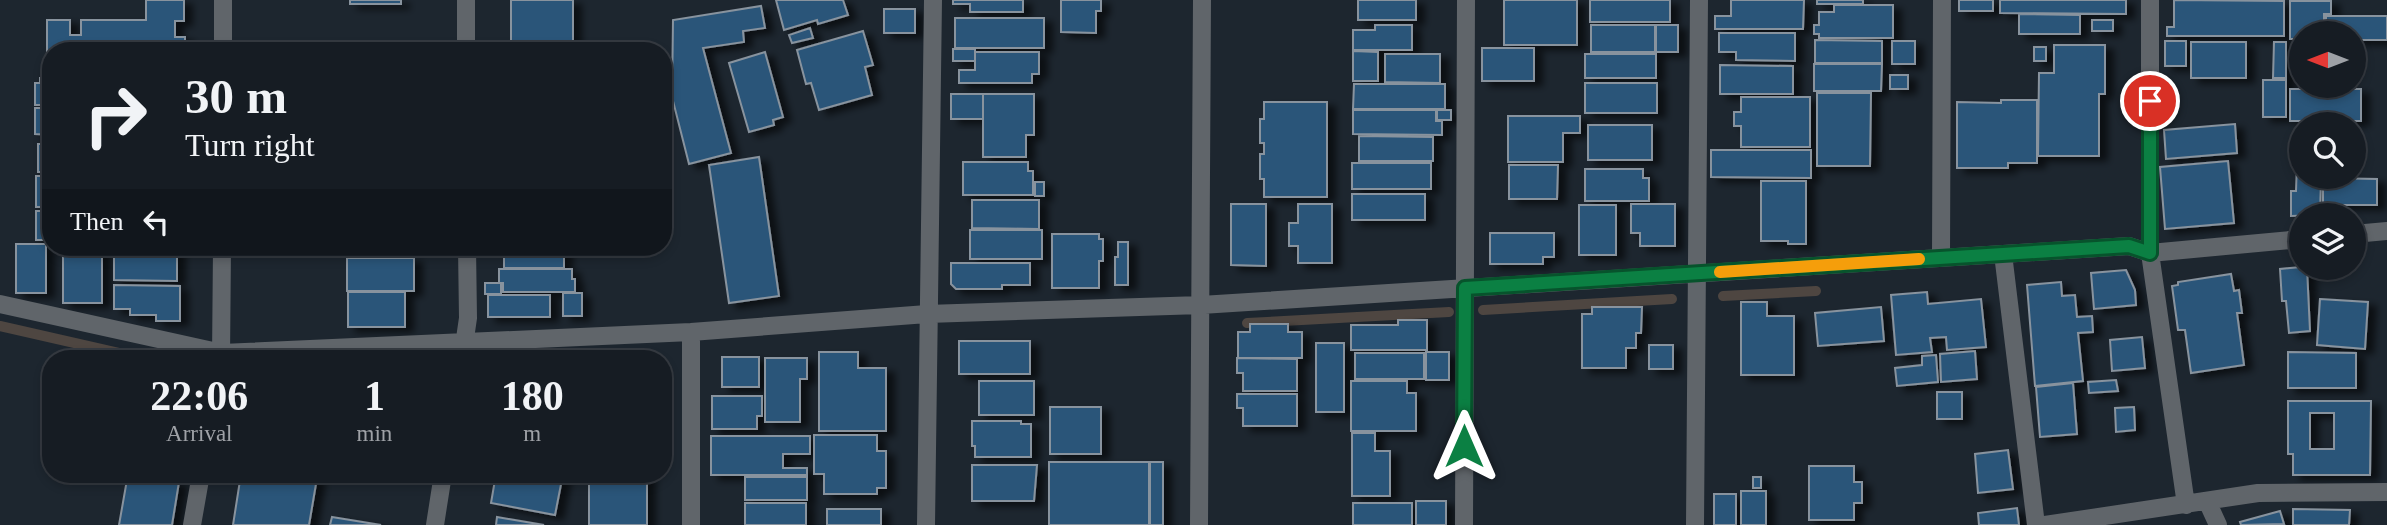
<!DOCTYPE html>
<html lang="en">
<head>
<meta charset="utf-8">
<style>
	:root { --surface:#161c23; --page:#232930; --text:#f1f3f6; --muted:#9ea1a6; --line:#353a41 }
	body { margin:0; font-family:"Times New Roman",serif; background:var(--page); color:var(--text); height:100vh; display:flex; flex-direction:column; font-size:26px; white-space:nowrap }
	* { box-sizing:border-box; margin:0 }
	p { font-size:23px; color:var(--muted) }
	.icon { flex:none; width:38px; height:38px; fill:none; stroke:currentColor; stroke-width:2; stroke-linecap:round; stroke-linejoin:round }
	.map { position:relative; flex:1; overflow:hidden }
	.sheet { position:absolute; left:42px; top:350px; width:630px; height:133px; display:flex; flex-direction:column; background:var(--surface); border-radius:28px; box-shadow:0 4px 10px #0003,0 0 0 2px var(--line) }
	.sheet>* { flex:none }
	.top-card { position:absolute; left:42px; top:42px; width:630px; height:214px; border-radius:28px; box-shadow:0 4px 10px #0003,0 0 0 2px var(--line); background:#161c23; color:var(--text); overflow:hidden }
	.needle { width:46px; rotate:270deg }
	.fabs { position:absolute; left:2289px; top:21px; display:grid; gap:14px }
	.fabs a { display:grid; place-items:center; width:77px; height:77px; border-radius:50%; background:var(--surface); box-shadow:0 4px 10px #0003,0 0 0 2px var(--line); font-size:35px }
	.pin { position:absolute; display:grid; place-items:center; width:60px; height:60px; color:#fff; margin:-30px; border:4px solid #fff; border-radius:50%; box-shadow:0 2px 7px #0007 }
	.me { position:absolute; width:77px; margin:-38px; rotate:0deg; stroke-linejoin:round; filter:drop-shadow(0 0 5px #0008) }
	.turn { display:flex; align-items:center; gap:24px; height:147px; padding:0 28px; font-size:32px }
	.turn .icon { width:91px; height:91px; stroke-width:2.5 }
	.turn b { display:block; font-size:49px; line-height:60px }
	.then { display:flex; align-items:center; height:66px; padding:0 28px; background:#0003; gap:14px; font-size:26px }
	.eta { display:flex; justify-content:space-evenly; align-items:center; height:119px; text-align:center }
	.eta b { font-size:42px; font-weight:800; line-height:49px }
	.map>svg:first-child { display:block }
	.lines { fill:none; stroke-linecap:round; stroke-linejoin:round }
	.stream { stroke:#4e4641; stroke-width:10 }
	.building { fill:#2a5579; stroke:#88939e; stroke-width:2; fill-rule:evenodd; filter:url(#shadow) }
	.minor { stroke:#60656a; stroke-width:18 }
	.route-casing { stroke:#07532c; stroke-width:18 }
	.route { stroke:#0b8043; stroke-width:12 }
	.slow { stroke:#f59e0b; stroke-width:12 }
</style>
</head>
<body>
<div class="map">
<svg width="2387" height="525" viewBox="0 0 2387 525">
	<defs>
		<filter id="shadow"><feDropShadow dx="8" dy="4.5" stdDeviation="3.5" flood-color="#0009"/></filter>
	</defs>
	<rect width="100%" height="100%" fill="#1d262f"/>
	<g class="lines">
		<!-- stream -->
		<path class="stream" d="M 1723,296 L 1816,291
			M 1483,310 L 1672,299
			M 1247,323 L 1449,312
			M 0,326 L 145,359"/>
	</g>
	<!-- building -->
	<path class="building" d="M 146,0 L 184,0 L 184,21 L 175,21 L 175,37 L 185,37 L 185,51 L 51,51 L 51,66 L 47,66 L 47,20 L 70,20 L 70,35 L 81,35 L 81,20 L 146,20 Z
		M 350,0 L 401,0 L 401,4 L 350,4 Z
		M 511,0 L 573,0 L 573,51 L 511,51 Z
		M 776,0 L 843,0 L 848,15 L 818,24 L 817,20 L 784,30 Z
		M 953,0 L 1023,0 L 1023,12 L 970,12 L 970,4 L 953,4 Z
		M 1061,0 L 1101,0 L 1101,11 L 1096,11 L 1096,33 L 1061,32 Z
		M 1358,0 L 1416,0 L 1416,20 L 1358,20 Z
		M 1504,0 L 1577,0 L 1577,45 L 1504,45 Z
		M 1590,0 L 1670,0 L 1670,22 L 1590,22 Z
		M 1731,0 L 1804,0 L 1803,29 L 1715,29 L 1715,16 L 1731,16 Z
		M 1817,0 L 1863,0 L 1863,4 L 1817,4 Z
		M 1959,0 L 1993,0 L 1993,11 L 1959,11 Z
		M 2000,0 L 2126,0 L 2126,14 L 2000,13 Z
		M 2174,0 L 2284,1 L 2284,36 L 2167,36 L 2167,27 L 2174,27 Z
		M 2290,1 L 2331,1 L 2331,14 L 2324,14 L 2324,33 L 2301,33 L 2301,39 L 2290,39 Z
		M 1834,5 L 1893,5 L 1893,38 L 1819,38 L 1819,34 L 1814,34 L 1814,25 L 1819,25 L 1819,12 L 1834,12 Z
		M 761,6 L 765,28 L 743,31 L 744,42 L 703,48 L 731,153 L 689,164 L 672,97 L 673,20 Z
		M 884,9 L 915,9 L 915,33 L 884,33 Z
		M 2019,14 L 2080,15 L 2080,34 L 2019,34 Z
		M 2326,16 L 2387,16 L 2387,40 L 2354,40 L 2354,33 L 2326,33 Z
		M 955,18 L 1044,18 L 1044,48 L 955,48 Z
		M 2092,20 L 2113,20 L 2113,31 L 2092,31 Z
		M 1375,25 L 1412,25 L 1412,50 L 1353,50 L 1353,30 L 1375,30 Z
		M 1591,25 L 1655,25 L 1655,52 L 1591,52 Z
		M 1656,25 L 1678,25 L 1678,52 L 1656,52 Z
		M 810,28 L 813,38 L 792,43 L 789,35 Z
		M 863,31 L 873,65 L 865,67 L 872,95 L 819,110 L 811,83 L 806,84 L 797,50 Z
		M 1719,33 L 1795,33 L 1795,61 L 1736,60 L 1736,52 L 1719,52 Z
		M 1815,40 L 1882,41 L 1882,63 L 1815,63 Z
		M 1892,41 L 1915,41 L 1915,64 L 1892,64 Z
		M 2165,41 L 2186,41 L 2186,66 L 2165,66 Z
		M 2191,42 L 2246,42 L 2246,78 L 2191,78 Z
		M 2274,42 L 2286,42 L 2286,78 L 2273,78 Z
		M 2054,45 L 2105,45 L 2105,94 L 2099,94 L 2099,156 L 2038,156 L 2039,73 L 2054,73 Z
		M 2034,47 L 2046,47 L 2046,61 L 2034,61 Z
		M 1482,48 L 1534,48 L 1534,81 L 1482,81 Z
		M 953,49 L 975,49 L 975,61 L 953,61 Z
		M 1353,51 L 1378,52 L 1378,81 L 1353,81 Z
		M 765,52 L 783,117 L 773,120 L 774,125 L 749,132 L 729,63 Z
		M 975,52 L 1039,52 L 1039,74 L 1032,74 L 1032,83 L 959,83 L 959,70 L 975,70 Z
		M 1385,54 L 1440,54 L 1440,83 L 1385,82 Z
		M 1585,54 L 1656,54 L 1656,78 L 1585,78 Z
		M 1814,64 L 1882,64 L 1881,91 L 1814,91 Z
		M 1720,65 L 1793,66 L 1793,94 L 1720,94 Z
		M 1890,75 L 1908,75 L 1908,89 L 1890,89 Z
		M 40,78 L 51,78 L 51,105 L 35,105 L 35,83 L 40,83 Z
		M 2263,80 L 2286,80 L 2286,117 L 2263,117 Z
		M 1585,83 L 1657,83 L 1657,113 L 1585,113 Z
		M 1354,84 L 1445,84 L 1445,109 L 1353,109 Z
		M 2290,89 L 2361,89 L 2361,121 L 2348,121 L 2348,124 L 2315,124 L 2315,121 L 2290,121 Z
		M 1817,93 L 1871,93 L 1870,166 L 1817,166 Z
		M 951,94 L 983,94 L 983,119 L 951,119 Z
		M 983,94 L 1034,94 L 1034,135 L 1026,135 L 1026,157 L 983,157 Z
		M 1741,97 L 1810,97 L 1810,147 L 1741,147 L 1741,126 L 1734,126 L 1734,112 L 1741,112 Z
		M 2001,100 L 2037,100 L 2037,163 L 2008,163 L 2008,168 L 1957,168 L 1957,102 L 2001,103 Z
		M 1264,102 L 1327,102 L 1327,197 L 1264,197 L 1264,179 L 1260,179 L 1260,154 L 1264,154 L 1264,143 L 1260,143 L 1260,119 L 1264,119 Z
		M 35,108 L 51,108 L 51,135 L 35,134 Z
		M 1353,110 L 1436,110 L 1436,121 L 1442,121 L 1442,135 L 1353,134 Z
		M 1437,110 L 1451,110 L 1451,120 L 1437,120 Z
		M 1508,116 L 1580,116 L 1580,133 L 1563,133 L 1563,162 L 1508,162 Z
		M 2235,124 L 2237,153 L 2166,159 L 2164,130 Z
		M 1588,125 L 1652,125 L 1652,160 L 1588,160 Z
		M 1359,136 L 1433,137 L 1433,161 L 1359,161 Z
		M 38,144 L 51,144 L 51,172 L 38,172 Z
		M 2291,145 L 2301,145 L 2301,177 L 2321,177 L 2320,215 L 2291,216 L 2291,191 L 2296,191 L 2297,162 L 2291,162 Z
		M 1711,150 L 1811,150 L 1811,178 L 1711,177 Z
		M 759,157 L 779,296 L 729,303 L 709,165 Z
		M 2228,161 L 2234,223 L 2165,229 L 2160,167 Z
		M 963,162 L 1028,162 L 1028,171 L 1033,171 L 1033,195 L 963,195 Z
		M 1352,163 L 1431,163 L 1431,189 L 1352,189 Z
		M 1509,165 L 1558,165 L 1557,199 L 1509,199 Z
		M 1585,169 L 1643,169 L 1643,178 L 1649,178 L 1649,201 L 1585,201 Z
		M 36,176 L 51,176 L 51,207 L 36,207 Z
		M 2323,178 L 2377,179 L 2377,205 L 2323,205 Z
		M 1761,181 L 1806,181 L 1806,244 L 1788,244 L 1788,241 L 1761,241 Z
		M 1035,182 L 1044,182 L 1044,196 L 1035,196 Z
		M 1352,194 L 1425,194 L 1425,220 L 1352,220 Z
		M 972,200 L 1039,200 L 1039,229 L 972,228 Z
		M 1231,204 L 1266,204 L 1266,266 L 1231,265 Z
		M 1298,204 L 1332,204 L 1332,263 L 1298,263 L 1298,246 L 1289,246 L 1289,223 L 1298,223 Z
		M 1631,204 L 1675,204 L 1675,246 L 1640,246 L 1640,233 L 1631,233 Z
		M 1579,205 L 1616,205 L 1616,255 L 1579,255 Z
		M 36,211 L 51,211 L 51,240 L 36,240 Z
		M 970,230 L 1042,230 L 1042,259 L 970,259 Z
		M 1490,233 L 1554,233 L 1554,257 L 1543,257 L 1543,264 L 1490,264 Z
		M 1052,234 L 1099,234 L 1099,239 L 1103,239 L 1103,261 L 1099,261 L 1099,288 L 1052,288 Z
		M 1118,242 L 1128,242 L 1128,285 L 1115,285 L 1115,257 L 1118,257 Z
		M 16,244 L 46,244 L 46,293 L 16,293 Z
		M 63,247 L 102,247 L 102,303 L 63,303 Z
		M 114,247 L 177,247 L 177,281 L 114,280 Z
		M 507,247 L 564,247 L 564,268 L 504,268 L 504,251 L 507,251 Z
		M 347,258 L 414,258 L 414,291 L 347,291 Z
		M 951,263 L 1030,263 L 1030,285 L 1002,285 L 1002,289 L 956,289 L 951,284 Z
		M 2301,267 L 2307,268 L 2310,331 L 2289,333 L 2286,301 L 2282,301 L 2280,269 Z
		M 499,269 L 572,269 L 572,279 L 575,279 L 575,292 L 503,292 L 503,283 L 499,283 Z
		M 2126,270 L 2135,290 L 2136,305 L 2094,309 L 2091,273 Z
		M 2231,274 L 2234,291 L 2239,290 L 2242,313 L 2237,313 L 2244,365 L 2191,373 L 2185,330 L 2178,330 L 2172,286 L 2178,285 L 2178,282 Z
		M 2061,282 L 2062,296 L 2075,295 L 2077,317 L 2092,316 L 2093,332 L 2078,333 L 2083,381 L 2035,386 L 2027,285 Z
		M 485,283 L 501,283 L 501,294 L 485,294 Z
		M 114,285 L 180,286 L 180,321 L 156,321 L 156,315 L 130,315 L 130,309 L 114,309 Z
		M 348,292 L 405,292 L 405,327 L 348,327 Z
		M 1927,292 L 1928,304 L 1981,299 L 1986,347 L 1947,350 L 1946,337 L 1930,338 L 1932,352 L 1896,355 L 1891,295 Z
		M 563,293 L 582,293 L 582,316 L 563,316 Z
		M 488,295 L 550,295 L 550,317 L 488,317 Z
		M 2320,299 L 2368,302 L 2365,349 L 2317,345 Z
		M 1741,302 L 1767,302 L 1767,316 L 1794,316 L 1794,375 L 1741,375 Z
		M 1592,307 L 1642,307 L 1641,333 L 1636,333 L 1636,348 L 1626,348 L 1626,368 L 1582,368 L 1582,314 L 1592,314 Z
		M 1881,307 L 1884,341 L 1818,346 L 1815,313 Z
		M 1398,320 L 1427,320 L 1427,350 L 1351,350 L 1351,325 L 1398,325 Z
		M 1250,324 L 1288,324 L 1288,332 L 1302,332 L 1302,358 L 1238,358 L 1238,332 L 1250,332 Z
		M 2142,337 L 2145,368 L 2112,371 L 2110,340 Z
		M 959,341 L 1030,341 L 1030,374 L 959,374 Z
		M 1316,343 L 1344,343 L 1344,412 L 1316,412 Z
		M 1649,345 L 1673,345 L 1673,369 L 1649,369 Z
		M 1975,351 L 1977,379 L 1941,382 L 1940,354 Z
		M 819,352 L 858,352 L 858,368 L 886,368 L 886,431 L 819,431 Z
		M 1426,352 L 1449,352 L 1449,380 L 1426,380 Z
		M 2288,352 L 2356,353 L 2356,388 L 2288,388 Z
		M 1355,353 L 1424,353 L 1424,379 L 1355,379 Z
		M 1936,355 L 1938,382 L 1897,386 L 1895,368 L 1922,365 L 1922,356 Z
		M 722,357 L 759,357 L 759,387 L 722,387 Z
		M 765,358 L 807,358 L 807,379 L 800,379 L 800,422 L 765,422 Z
		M 1237,358 L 1297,359 L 1297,391 L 1243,391 L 1243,373 L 1237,373 Z
		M 2116,380 L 2118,391 L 2089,393 L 2088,382 Z
		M 979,381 L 1034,381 L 1034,415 L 979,415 Z
		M 1351,381 L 1407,381 L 1407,393 L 1416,393 L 1416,431 L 1351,431 Z
		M 2073,383 L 2077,434 L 2040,437 L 2036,387 Z
		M 1937,392 L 1962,392 L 1962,419 L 1937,419 Z
		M 1237,394 L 1297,394 L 1297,426 L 1243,426 L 1243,408 L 1237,408 Z
		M 712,396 L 762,396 L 762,416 L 757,416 L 757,429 L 712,429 Z
		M 2288,401 L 2371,401 L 2370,475 L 2293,475 L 2293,454 L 2288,454 ZM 2310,413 L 2334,413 L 2334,449 L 2310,449 Z
		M 1050,407 L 1101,407 L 1101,454 L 1050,454 Z
		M 2134,407 L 2135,430 L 2116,432 L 2115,408 Z
		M 972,421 L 1021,421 L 1021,424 L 1031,424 L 1031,457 L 975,457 L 975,446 L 972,446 Z
		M 1352,433 L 1375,433 L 1375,451 L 1390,451 L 1390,496 L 1352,496 Z
		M 814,435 L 877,435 L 877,451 L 886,451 L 886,488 L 877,488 L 877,494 L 824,494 L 824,474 L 814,474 Z
		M 711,436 L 810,436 L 810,454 L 783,454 L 783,468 L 807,468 L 807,475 L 711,475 Z
		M 2008,450 L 2013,489 L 1978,493 L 1975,454 Z
		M 1049,462 L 1149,462 L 1149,525 L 1049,525 Z
		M 1150,462 L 1163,462 L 1163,525 L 1150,525 Z
		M 972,465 L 1037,465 L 1034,501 L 972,501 Z
		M 1809,466 L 1854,466 L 1854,482 L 1862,482 L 1862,503 L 1854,503 L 1854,520 L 1809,520 Z
		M 128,474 L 179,482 L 172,525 L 119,525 Z
		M 241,474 L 296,474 L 317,478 L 309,525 L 233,525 Z
		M 496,474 L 563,474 L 555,515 L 491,503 Z
		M 589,474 L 647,474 L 647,525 L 589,525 Z
		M 745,477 L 807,477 L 807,500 L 745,500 Z
		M 1753,477 L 1761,477 L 1761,488 L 1753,488 Z
		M 1741,491 L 1766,491 L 1766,525 L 1741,525 Z
		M 1714,494 L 1736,494 L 1736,525 L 1714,525 Z
		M 1416,501 L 1446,501 L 1446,525 L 1416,525 Z
		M 745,503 L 806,503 L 806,525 L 745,525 Z
		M 1353,503 L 1412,503 L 1412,525 L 1353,525 Z
		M 2017,508 L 2019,525 L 1979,525 L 1978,513 Z
		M 827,509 L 881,509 L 881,525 L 827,525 Z
		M 2293,509 L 2350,510 L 2349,525 L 2293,525 Z
		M 2280,511 L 2284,524 L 2241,525 L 2240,522 Z
		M 332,517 L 381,525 L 330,525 Z
		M 497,517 L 544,525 L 496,525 Z"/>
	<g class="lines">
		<!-- minor -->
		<path class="minor" d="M 466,0 L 466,51
			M 2150,0 L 2150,253 L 2186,505
			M 223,51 L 223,0
			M 2354,234 L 2387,231
			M 2003,254 L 2036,525
			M 1941,258 L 1942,0
			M 0,304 L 222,353 L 691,332 L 927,314 L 1201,305 L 2129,246 L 2150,253 L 2301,239
			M 691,332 L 691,525
			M 221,359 L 222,247
			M 462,359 L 468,318 L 467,247
			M 2207,501 L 2218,525
			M 192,525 L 201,474
			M 435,525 L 443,474
			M 926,525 L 933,0
			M 1199,525 L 1202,0
			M 1464,525 L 1466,0
			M 1695,525 L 1699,0
			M 2045,525 L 2258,493 L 2387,492"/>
	</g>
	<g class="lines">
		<defs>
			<path id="route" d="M 1464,446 L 1465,288 L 2129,246 L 2150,253 L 2150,101"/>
		</defs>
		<!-- route casing -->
		<use href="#route" class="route-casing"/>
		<!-- route -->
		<use href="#route" class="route"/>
		<!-- slow -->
		<path class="slow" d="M 1720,272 L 1919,259"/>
	</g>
</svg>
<div class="fabs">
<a><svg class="needle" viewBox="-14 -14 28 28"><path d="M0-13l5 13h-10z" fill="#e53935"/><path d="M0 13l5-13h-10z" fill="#9ea1a6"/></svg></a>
<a><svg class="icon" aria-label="search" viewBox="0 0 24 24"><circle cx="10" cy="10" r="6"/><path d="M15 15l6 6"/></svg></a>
<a><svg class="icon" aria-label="layers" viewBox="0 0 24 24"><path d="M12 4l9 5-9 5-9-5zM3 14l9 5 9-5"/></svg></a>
</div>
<div class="pin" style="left:2150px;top:101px;background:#d93025"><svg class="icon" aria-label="arrive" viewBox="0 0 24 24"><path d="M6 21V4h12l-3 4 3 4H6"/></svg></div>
<svg class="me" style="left:1464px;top:446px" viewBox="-20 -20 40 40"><path d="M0-17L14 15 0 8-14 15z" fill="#0b8043" stroke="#fff" stroke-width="4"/></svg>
<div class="top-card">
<div class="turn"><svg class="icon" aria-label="right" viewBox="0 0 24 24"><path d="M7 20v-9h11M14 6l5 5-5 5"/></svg><div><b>30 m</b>Turn right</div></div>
<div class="then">Then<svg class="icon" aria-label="left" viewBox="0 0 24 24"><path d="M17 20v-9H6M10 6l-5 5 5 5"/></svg></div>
</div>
<section class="sheet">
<div class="eta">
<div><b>22:06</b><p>Arrival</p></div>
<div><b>1</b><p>min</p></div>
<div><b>180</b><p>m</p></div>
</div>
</section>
</div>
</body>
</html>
